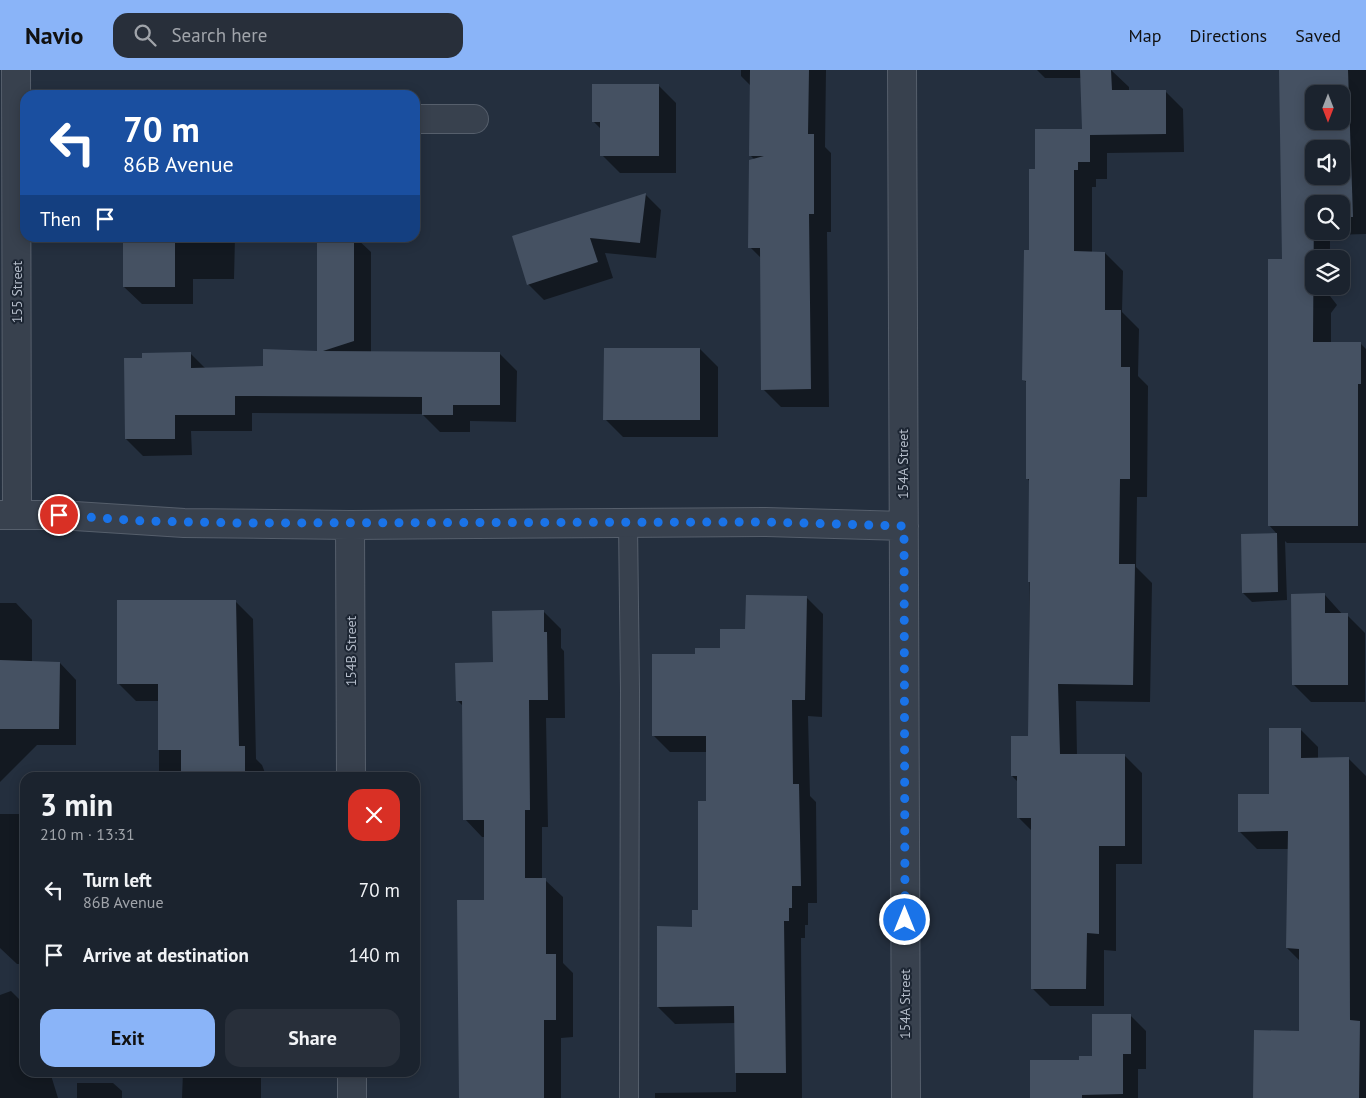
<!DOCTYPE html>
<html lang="en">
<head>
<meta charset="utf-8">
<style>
	:root { --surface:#1b232e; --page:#282f3a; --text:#f1f3f6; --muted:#a0a4aa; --line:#39404a; --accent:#8ab4f8 }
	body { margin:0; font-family:"PT Sans",sans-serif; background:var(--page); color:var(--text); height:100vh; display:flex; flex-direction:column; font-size:19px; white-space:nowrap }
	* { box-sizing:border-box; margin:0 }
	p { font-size:16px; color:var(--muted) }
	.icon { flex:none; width:28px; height:28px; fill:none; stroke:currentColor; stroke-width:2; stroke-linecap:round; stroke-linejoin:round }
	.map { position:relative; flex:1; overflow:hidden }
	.drawer { position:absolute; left:20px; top:702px; width:400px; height:305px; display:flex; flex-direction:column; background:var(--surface); border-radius:15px; box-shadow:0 2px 12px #0003,0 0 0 1px var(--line) }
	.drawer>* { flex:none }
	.top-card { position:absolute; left:20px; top:20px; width:400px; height:152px; border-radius:15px; box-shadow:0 2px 12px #0003,0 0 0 1px var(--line); background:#1a4fa0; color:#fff; overflow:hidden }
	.needle { width:32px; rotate:180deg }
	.tools { position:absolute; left:1305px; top:15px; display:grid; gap:10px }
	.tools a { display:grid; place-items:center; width:45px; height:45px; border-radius:10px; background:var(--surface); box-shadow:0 2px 12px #0003,0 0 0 1px var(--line); font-size:25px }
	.pin { position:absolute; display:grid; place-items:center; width:42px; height:42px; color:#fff; margin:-21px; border:2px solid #fff; border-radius:50%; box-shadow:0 1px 5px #0007 }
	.me { position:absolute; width:55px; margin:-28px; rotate:0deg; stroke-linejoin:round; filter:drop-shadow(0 0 4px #0008) }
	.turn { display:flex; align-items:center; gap:18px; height:105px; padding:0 20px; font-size:22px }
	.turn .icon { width:65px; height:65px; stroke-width:2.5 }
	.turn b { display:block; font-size:35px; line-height:42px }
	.then { display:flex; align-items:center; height:48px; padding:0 20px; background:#0003; gap:10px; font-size:19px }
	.round { display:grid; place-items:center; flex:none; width:52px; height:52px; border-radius:15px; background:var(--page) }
	.summary { display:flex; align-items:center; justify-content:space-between; height:85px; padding:0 20px }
	h1 { font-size:30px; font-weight:600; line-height:38px }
	.action { display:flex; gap:10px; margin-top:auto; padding:10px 20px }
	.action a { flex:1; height:58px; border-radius:15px; background:var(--accent); color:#111; font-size:20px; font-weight:600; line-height:58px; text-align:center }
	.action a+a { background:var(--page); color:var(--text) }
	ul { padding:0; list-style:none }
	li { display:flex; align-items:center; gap:15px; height:65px; padding:0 20px }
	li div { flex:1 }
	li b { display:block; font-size:19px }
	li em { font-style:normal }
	header { display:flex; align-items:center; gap:30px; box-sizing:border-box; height:70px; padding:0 25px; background:var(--accent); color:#111 }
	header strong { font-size:24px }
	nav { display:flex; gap:28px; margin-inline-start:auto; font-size:18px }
	.search { width:350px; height:45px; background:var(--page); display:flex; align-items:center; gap:12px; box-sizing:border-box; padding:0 18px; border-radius:15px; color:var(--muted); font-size:19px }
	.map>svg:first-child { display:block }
	.shadow { fill:#0007; fill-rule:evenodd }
	.building { fill:#455162; fill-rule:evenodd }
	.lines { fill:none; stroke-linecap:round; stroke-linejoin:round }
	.service-casing { stroke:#565f6c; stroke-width:20 }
	.minor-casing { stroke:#565f6c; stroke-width:30 }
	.service { stroke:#38414e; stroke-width:18 }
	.minor { stroke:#38414e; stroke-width:28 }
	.route { stroke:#1a73e8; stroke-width:9; stroke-dasharray:0 16.2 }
	.labels { text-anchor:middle; stroke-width:4; stroke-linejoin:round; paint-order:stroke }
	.street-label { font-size:14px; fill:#b4bcc9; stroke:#1d2633 }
</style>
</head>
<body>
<header>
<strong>Navio</strong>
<div class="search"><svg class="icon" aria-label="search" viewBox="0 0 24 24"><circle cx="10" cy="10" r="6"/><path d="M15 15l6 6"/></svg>Search here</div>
<nav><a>Map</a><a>Directions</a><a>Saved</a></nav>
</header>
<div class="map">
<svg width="1366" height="1028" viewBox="0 0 1366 1028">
	<rect width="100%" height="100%" fill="#242f3e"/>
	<!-- shadow -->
	<path class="shadow" d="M 741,0 L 826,0 L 825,77 L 831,83 L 831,162 L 827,162 L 829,337 L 781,337 L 763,319 L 762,189 L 750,177 L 755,90 L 750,85 L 751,16 L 741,6 Z
		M 1037,0 L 1111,0 L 1129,17 L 1129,21 L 1165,21 L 1183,39 L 1184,82 L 1107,83 L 1107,109 L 1096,109 L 1096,117 L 1092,117 L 1092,183 L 1105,183 L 1123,201 L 1122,242 L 1139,259 L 1138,306 L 1148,316 L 1147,427 L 1137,427 L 1136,497 L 1152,513 L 1150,632 L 1076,631 L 1077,686 L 1125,686 L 1142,703 L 1142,794 L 1116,794 L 1116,881 L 1104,880 L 1104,936 L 1050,936 L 1032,918 L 1032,761 L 1018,747 L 1018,712 L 1012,706 L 1029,667 L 1030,412 L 1027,408 L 1028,314 L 1024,310 L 1036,100 L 1084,60 L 1082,8 L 1045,8 Z
		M 1280,0 L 1366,0 L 1366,164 L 1330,165 L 1330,189 L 1314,189 L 1314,216 L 1330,216 L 1330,226 L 1337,235 L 1331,243 L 1331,274 L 1361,274 L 1366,279 L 1366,473 L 1287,473 L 1285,471 L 1287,530 L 1252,532 L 1243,523 L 1242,465 L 1277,464 L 1269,455 L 1283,190 ZM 1314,24 L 1341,24 L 1341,51 L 1314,51 ZM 1314,79 L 1341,79 L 1341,106 L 1314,106 ZM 1314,134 L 1341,134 L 1341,161 L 1314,161 Z
		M 658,15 L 676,33 L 676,103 L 620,103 L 602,85 L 601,59 L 594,52 Z
		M 646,125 L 661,140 L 656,188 L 605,183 L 613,208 L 544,230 L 528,214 L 513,167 Z
		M 124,168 L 235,168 L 234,209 L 193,209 L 193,234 L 142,234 L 124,217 Z
		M 318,168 L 356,168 L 371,182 L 371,283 L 500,284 L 517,301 L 516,352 L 470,351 L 470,362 L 440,362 L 422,344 L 252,343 L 252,361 L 191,361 L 192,385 L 143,386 L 126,369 L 191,284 L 205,298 L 265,297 L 318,282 Z
		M 700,279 L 718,297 L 718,367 L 623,367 L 605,349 Z
		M 1325,525 L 1343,545 L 1347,545 L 1365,563 L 1365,632 L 1311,632 L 1293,614 Z
		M 806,527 L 823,544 L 822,647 L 808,646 L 810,726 L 816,732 L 817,833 L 808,833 L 808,855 L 805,855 L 805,868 L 801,868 L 802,1028 L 655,1028 L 655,1023 L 736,1022 L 736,953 L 675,954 L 658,937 L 699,842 L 708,732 L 708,682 L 670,682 L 653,665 L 697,585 L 722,579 L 746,560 Z
		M 235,531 L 253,549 L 256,689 L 262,695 L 267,708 L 159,708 L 159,631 L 136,631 L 118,613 Z
		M 0,533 L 16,533 L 32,550 L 32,593 L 60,593 L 76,610 L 76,675 L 37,675 L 0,712 Z
		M 543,541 L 561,559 L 561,578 L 564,581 L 565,648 L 546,648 L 548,757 L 542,757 L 542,810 L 545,810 L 563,827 L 563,893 L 573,903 L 573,967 L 561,968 L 561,1028 L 460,1028 L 486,831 L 486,767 L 482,767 L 465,749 L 464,637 L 457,630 Z
		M 1300,659 L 1318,677 L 1318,689 L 1348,688 L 1366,706 L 1366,1028 L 1255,1028 L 1300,962 L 1300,891 L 1287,878 L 1289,779 L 1257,779 L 1239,761 L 1270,725 Z
		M 0,744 L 25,744 L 25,894 L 17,894 L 0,878 Z
		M 11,921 L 25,935 L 25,1002 L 50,1002 L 58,1028 L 0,1028 L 0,925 Z
		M 1130,945 L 1146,961 L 1146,999 L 1138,999 L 1138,1028 L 1032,1028 L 1080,991 L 1093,987 Z
		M 183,1002 L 261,1002 L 261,1028 L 182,1028 Z
		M 77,1013 L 113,1013 L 122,1021 L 122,1028 L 77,1028 Z"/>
	<!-- building -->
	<path class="building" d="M 750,0 L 809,0 L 808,64 L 814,64 L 814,144 L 809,144 L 811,319 L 761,320 L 760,178 L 748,178 L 749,90 L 764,86 L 749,86 Z
		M 1080,0 L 1111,0 L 1112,20 L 1166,20 L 1166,64 L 1090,65 L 1090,92 L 1078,92 L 1078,100 L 1074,100 L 1074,181 L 1105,182 L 1105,240 L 1121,240 L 1121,297 L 1130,297 L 1130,409 L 1120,409 L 1119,494 L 1135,494 L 1133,615 L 1058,614 L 1060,684 L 1125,684 L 1125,776 L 1099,776 L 1099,864 L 1087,863 L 1086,919 L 1031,919 L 1031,748 L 1017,748 L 1017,706 L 1011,706 L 1011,666 L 1028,666 L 1030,512 L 1028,512 L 1029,409 L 1026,409 L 1026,311 L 1022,310 L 1024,180 L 1029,180 L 1029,99 L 1035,99 L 1035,59 L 1082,59 Z
		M 1279,0 L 1348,0 L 1353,147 L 1341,147 L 1341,134 L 1314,134 L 1313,272 L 1361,272 L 1361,314 L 1358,314 L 1358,456 L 1268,456 L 1268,189 L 1282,189 ZM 1314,24 L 1341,24 L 1341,51 L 1314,51 ZM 1314,79 L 1341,79 L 1341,106 L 1314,106 Z
		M 592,14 L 659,14 L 659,86 L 600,86 L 600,52 L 592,52 Z
		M 646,123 L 640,173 L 590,168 L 598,192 L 527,215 L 512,166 Z
		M 123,168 L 175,168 L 175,217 L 123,217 Z
		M 317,168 L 354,168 L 354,271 L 323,281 L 500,282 L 500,335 L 453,335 L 453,345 L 422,345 L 422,327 L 235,326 L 235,345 L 175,345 L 175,369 L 125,369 L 124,288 L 142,288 L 142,283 L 191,282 L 191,298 L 263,296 L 263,279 L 317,281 Z
		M 604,278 L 700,278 L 700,350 L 603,350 Z
		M 1277,463 L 1278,522 L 1242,523 L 1241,464 Z
		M 1325,523 L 1325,543 L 1348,543 L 1348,615 L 1292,615 L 1291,524 Z
		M 746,525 L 807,526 L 805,630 L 792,630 L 793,714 L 799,714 L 801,816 L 792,816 L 792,838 L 789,838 L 789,851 L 784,851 L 786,1003 L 735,1003 L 734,936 L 657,937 L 657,856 L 692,857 L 692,840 L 698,840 L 698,731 L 706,731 L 706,666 L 652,666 L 652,584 L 695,584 L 695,578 L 720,578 L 720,559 L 745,559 Z
		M 117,530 L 236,530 L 239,676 L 245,676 L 245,708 L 181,708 L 181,680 L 158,680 L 158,614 L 117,614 Z
		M 544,540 L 544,562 L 547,562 L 548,630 L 529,630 L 530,740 L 525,740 L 525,808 L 546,808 L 546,884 L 556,884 L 556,950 L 544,950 L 544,1028 L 459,1028 L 457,830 L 484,830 L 484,750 L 463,750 L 462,631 L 456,631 L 455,593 L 493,592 L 492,541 Z
		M 0,590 L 60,592 L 59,659 L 0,659 Z
		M 1269,658 L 1301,658 L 1301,688 L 1349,687 L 1350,950 L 1360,951 L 1359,1028 L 1253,1028 L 1254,960 L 1299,961 L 1299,879 L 1286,878 L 1288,761 L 1238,762 L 1238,724 L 1269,724 Z
		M 1092,944 L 1131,944 L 1131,984 L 1123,984 L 1123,1024 L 1082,1025 L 1082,1028 L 1030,1028 L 1030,990 L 1079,990 L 1079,986 L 1092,986 Z"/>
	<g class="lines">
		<defs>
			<path id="service" d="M 628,453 L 630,620 L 629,1028"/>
			<path id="minor" d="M 16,0 L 17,445
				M 902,0 L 906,1028
				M 415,49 L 474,49
				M 0,445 L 59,445 L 184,453 L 350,455 L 766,452 L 904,456
				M 350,455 L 351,708
				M 352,1002 L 352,1028"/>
		</defs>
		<!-- service casing -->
		<use href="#service" class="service-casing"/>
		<!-- minor casing -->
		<use href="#minor" class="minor-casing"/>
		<!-- service -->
		<use href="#service" class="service"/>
		<!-- minor -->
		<use href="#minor" class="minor"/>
	</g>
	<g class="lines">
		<!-- route -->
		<path class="route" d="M 59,445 L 142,451 L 239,453 L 766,452 L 904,456 L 905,850"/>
	</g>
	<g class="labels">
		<!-- street labels -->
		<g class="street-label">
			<text transform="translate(17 222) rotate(-90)" y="5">155 Street</text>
			<text transform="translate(903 394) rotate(-90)" y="5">154A Street</text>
			<text transform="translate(351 581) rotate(-90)" y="5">154B Street</text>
			<text transform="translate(905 934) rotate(-90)" y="5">154A Street</text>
		</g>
	</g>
</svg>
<div class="tools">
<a><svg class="needle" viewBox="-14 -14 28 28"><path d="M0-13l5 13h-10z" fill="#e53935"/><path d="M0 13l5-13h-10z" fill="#a0a4aa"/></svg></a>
<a><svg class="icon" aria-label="sound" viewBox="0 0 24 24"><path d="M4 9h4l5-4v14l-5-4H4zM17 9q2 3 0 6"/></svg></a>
<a><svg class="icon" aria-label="search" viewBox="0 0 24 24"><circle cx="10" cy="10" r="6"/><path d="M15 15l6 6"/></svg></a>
<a><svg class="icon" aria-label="layers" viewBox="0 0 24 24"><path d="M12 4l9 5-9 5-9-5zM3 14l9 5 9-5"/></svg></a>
</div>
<div class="pin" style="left:59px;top:445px;background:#d93025"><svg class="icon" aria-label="arrive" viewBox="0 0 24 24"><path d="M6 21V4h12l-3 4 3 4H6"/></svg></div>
<svg class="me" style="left:905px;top:850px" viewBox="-20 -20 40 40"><circle r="17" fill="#1a73e8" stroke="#fff" stroke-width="3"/><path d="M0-11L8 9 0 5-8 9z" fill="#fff"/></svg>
<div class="top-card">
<div class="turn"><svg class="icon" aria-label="left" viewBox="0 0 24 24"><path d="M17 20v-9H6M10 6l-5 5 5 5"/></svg><div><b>70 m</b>86B Avenue</div></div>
<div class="then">Then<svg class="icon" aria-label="arrive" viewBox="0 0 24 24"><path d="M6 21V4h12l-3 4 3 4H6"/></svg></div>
</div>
<section class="drawer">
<div class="summary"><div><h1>3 min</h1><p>210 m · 13:31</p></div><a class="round" style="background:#d93025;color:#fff"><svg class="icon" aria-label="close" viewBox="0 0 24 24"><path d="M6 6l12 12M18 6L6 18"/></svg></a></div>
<ul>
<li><svg class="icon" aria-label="left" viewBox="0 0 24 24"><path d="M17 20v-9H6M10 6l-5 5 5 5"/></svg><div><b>Turn left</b><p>86B Avenue</p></div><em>70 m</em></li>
<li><svg class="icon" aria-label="arrive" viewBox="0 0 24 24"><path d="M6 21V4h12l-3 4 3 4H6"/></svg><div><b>Arrive at destination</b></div><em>140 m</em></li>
</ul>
<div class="action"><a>Exit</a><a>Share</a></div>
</section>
</div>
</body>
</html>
